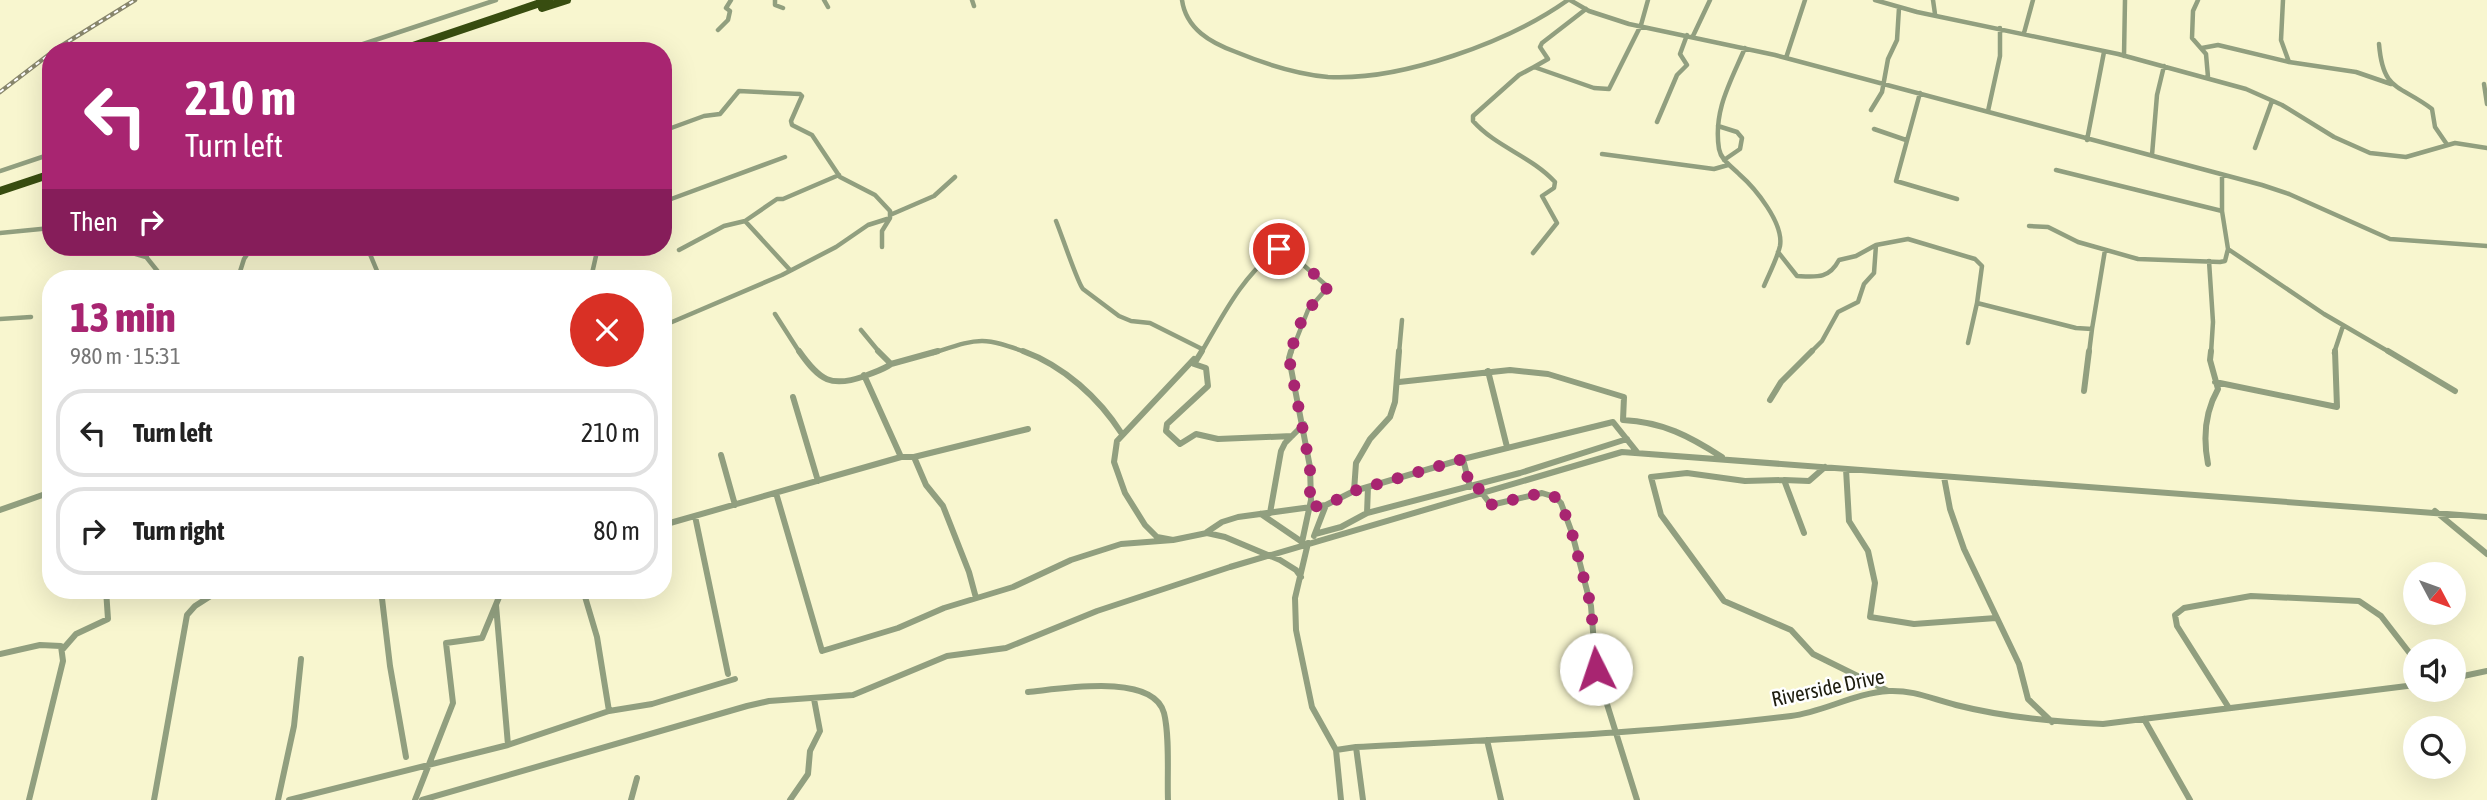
<!DOCTYPE html>
<html lang="en">
<head>
<meta charset="utf-8">
<style>
	:root { --surface:#fff; --page:#f2f2f2; --text:#222; --muted:#767676; --line:#e0e0e0; --accent:#a82571 }
	body { margin:0; font-family:"Asap Condensed",sans-serif; background:var(--page); color:var(--text); height:100vh; display:flex; flex-direction:column; font-size:26px; white-space:nowrap }
	* { box-sizing:border-box; margin:0 }
	p { font-size:23px; color:var(--muted) }
	.icon { flex:none; width:38px; height:38px; fill:none; stroke:currentColor; stroke-width:2; stroke-linecap:round; stroke-linejoin:round }
	.map { position:relative; flex:1; overflow:hidden }
	.drawer { position:absolute; left:42px; top:270px; width:630px; height:329px; display:flex; flex-direction:column; background:var(--surface); border-radius:28px; box-shadow:0 7px 28px #0002 }
	.drawer>* { flex:none }
	.banner { position:absolute; left:42px; top:42px; width:630px; height:214px; border-radius:28px; box-shadow:0 7px 28px #0002; background:#a82571; color:#fff; overflow:hidden }
	.needle { width:46px; rotate:131deg }
	.buttons { position:absolute; left:2403px; top:562px; display:grid; gap:14px }
	.buttons a { display:grid; place-items:center; width:63px; height:63px; border-radius:50%; background:var(--surface); box-shadow:0 7px 28px #0002; font-size:35px }
	.pin { position:absolute; display:grid; place-items:center; width:60px; height:60px; color:#fff; margin:-30px; border:4px solid #fff; border-radius:50%; box-shadow:0 2px 7px #0007 }
	.me { position:absolute; width:77px; margin:-38px; rotate:356deg; stroke-linejoin:round; filter:drop-shadow(0 0 5px #0008) }
	.turn { display:flex; align-items:center; gap:24px; height:147px; padding:0 28px; font-size:32px }
	.turn .icon { width:91px; height:91px; stroke-width:2.5 }
	.turn b { display:block; font-size:49px; line-height:60px }
	.then { display:flex; align-items:center; height:66px; padding:0 28px; background:#0003; gap:14px; font-size:26px }
	.round { display:grid; place-items:center; flex:none; width:74px; height:74px; border-radius:37px; background:var(--page) }
	.head { display:flex; align-items:center; justify-content:space-between; height:119px; padding:0 28px }
	h1 { font-size:42px; font-weight:800; line-height:52px; color:var(--accent) }
	ul { padding:0; list-style:none }
	li { display:flex; align-items:center; gap:21px; height:88px; margin:0 14px 10px; padding:0 14px; border:4px solid var(--line); border-radius:28px }
	li div { flex:1 }
	li b { display:block; font-size:26px }
	li em { font-style:normal }
	.map>svg:first-child { display:block }
	.lines { fill:none; stroke-linecap:round; stroke-linejoin:round }
	.minor-far1 { stroke:#919f7f; stroke-width:4.5 }
	.minor { stroke:#919f7f; stroke-width:6 }
	.trunk { stroke:#384d10; stroke-width:8 }
	.rail-casing { stroke:#88866c; stroke-width:4.5 }
	.rail { stroke:#fff; stroke-width:2; stroke-dasharray:4.5; stroke-linecap:butt }
	.route { stroke:#a82571; stroke-width:12; stroke-dasharray:0 21.6 }
	.labels { text-anchor:middle; stroke-width:5; stroke-linejoin:round; paint-order:stroke }
	.street-label { font-size:21px; fill:#1e1d0f; stroke:#fff }
</style>
</head>
<body>
<div class="map">
<svg width="2487" height="800" viewBox="0 0 2487 800">
	<rect width="100%" height="100%" fill="#f8f6cf"/>
	<g class="lines">
		<!-- minor-far1 -->
		<path class="minor-far1" d="M 775,0 L 775,5 L 783,8
			M 824,0 L 828,7
			M 972,0 L 974,6
			M 1182,0 C 1186,29 1211,43 1236,52 C 1265,64 1296,74 1328,77 C 1401,81 1509,42 1568,0
			M 1570,0 L 1589,11 L 1629,24 L 1775,55 L 2262,185 L 2289,194 L 2390,239 L 2487,246
			M 1875,0 L 1917,12 L 2118,54 L 2246,89 L 2282,105 L 2334,137 L 2370,153 L 2406,157 L 2455,143 L 2487,148
			M 1933,0 L 1935,14
			M 2198,0 L 2193,11 L 2192,38 L 2206,54 L 2208,77
			M 2283,0 L 2281,40 L 2289,62 L 2356,72 L 2391,84
			M 718,30 L 728,20 L 730,11 L 726,8 L 731,0
			M 2024,33 L 2033,0
			M 1693,36 L 1710,0
			M 2379,44 C 2383,92 2399,84 2432,109 L 2435,127 L 2446,143
			M 1745,48 C 1730,83 1713,111 1719,149 C 1721,160 1731,166 1739,174 C 1755,188 1784,223 1780,246 C 1777,259 1769,274 1764,286
			M 2202,48 L 2218,45 L 2289,62
			M 342,51 L 496,0
			M 2124,56 L 2125,0
			M 1786,58 L 1805,0
			M 1534,67 L 1548,59 L 1540,47 L 1542,43 L 1586,9
			M 2484,84 L 2487,104
			M 1920,93 L 1896,181 L 1957,199
			M 1871,110 L 1882,92 L 1888,59 L 1897,40 L 1899,8
			M 1988,111 L 2000,56 L 2000,28
			M 1657,122 L 1677,75 L 1687,65 L 1680,54 L 1687,35
			M 1718,126 L 1737,132 L 1742,138 L 1740,149 L 1724,160
			M 1874,129 L 1906,140
			M 663,131 L 704,116 L 720,114 L 739,91 L 800,94 L 802,96 L 791,121 L 792,125 L 812,135 L 840,177 L 875,195 L 890,211 L 890,218 L 882,231 L 882,247
			M 2087,140 L 2104,52
			M 2255,148 L 2272,101
			M 1602,154 L 1714,169 L 1728,165
			M 2152,155 L 2157,95 L 2164,66
			M 2056,170 L 2222,211 L 2222,175
			M 0,171 L 51,154
			M 663,202 L 785,157
			M 890,215 L 934,196 L 955,177
			M 1056,221 C 1061,233 1078,284 1083,289 L 1119,316 L 1131,321 L 1150,323 L 1202,349
			M 2029,226 L 2048,227 L 2078,242 L 2138,259 L 2220,262 L 2225,261 L 2228,249 L 2222,211
			M 0,233 L 51,228
			M 111,247 L 146,257
			M 145,247 L 147,258 L 163,278
			M 367,247 L 380,278
			M 2228,249 L 2324,314 L 2391,353
			M 679,250 L 724,226 L 745,221
			M 1778,252 L 1797,276 C 1817,277 1829,279 1839,260 L 1856,256 L 1876,245
			M 1533,253 L 1557,223 L 1542,196 L 1554,188 L 1555,182 C 1531,156 1496,147 1473,121 L 1473,116 L 1519,75 L 1534,67 L 1594,88 L 1609,89 L 1641,25 L 1648,0
			M 2209,261 L 2213,322 L 2211,353
			M 790,270 L 745,221 L 777,199 L 783,199 L 839,175
			M 592,275 L 634,278
			M 238,278 L 244,259 L 252,247
			M 591,278 L 598,247
			M 775,314 L 800,353
			M 0,319 L 31,317
			M 672,322 L 782,275 L 836,247 L 868,225 L 887,219
			M 861,330 L 880,353
			M 1968,343 L 1977,303 L 2076,328 L 2092,329 L 2105,250
			M 933,353 C 980,338 981,336 1028,353
			M 1201,353 C 1222,317 1243,274 1279,249 L 1290,253 L 1328,287 L 1308,310 L 1291,353
			M 1399,353 L 1402,320
			M 1810,353 L 1822,341 L 1838,312 L 1858,302 L 1864,284 L 1874,273 L 1876,245 L 1908,239 L 1975,259 L 1982,266 L 1977,303
			M 2089,353 L 2092,329
			M 2334,353 L 2343,326"/>
		<!-- minor -->
		<path class="minor" d="M 799,351 C 820,381 831,388 865,376 C 874,372 883,370 891,364
			M 878,351 L 891,364 L 938,351
			M 1023,351 C 1064,366 1099,398 1122,434
			M 1202,351 L 1194,364 L 1206,368 L 1208,386 L 1167,424 L 1166,431 L 1180,444 L 1196,434 L 1218,439 L 1292,436
			M 1291,351 L 1289,358 L 1310,467 L 1311,500 L 1302,542
			M 2388,351 L 2455,391
			M 1194,359 L 1117,441 L 1114,462 L 1125,493 L 1145,525 L 1157,537 L 1173,540 L 1207,533 L 1225,537 L 1280,560 L 1296,570 L 1301,577
			M 1488,371 L 1507,447
			M 864,375 L 901,457
			M 1399,382 L 1510,370 L 1548,374 L 1624,397 L 1623,420 C 1663,422 1689,436 1722,457
			M 2215,382 L 2337,407 L 2335,351
			M 2084,391 L 2089,351
			M 793,397 L 818,481
			M 1770,400 L 1781,382 L 1812,351
			M 721,455 L 735,505
			M 914,457 L 926,485 L 943,506 L 969,572 L 976,598
			M 1463,459 L 1613,422 L 1637,452
			M 2208,464 C 2203,438 2205,412 2218,389 L 2210,360 L 2211,351
			M 1846,469 L 1849,521 L 1868,551 L 1875,583 L 1870,617 L 1914,624 L 1996,618
			M 1944,477 L 1950,509 L 1964,549 L 2019,664 L 2028,699 L 2052,722
			M 1784,480 L 1809,481 L 1825,467
			M 1476,485 L 1491,505 L 1542,493 L 1555,497 L 1561,503 L 1572,533 L 1591,606 L 1596,669 L 1637,800
			M 1354,491 L 1356,463 L 1370,439 L 1390,417 L 1395,402 L 1399,351
			M 776,493 L 822,651 L 898,628 L 944,608 L 1013,587 L 1071,560 L 1121,544 L 1173,540
			M 0,510 L 51,492
			M 2435,511 L 2487,554
			M 1270,513 L 1281,451 L 1285,443 L 1304,424
			M 1367,513 L 1368,487
			M 1261,514 L 1305,544
			M 695,516 L 728,674
			M 663,525 L 901,457 L 914,457 L 1028,429
			M 1207,532 L 1222,522 L 1238,517 L 1326,505 L 1354,491 L 1463,459 L 1470,487
			M 1804,533 L 1784,480 L 1745,481 L 1687,473 L 1651,477 L 1661,515 L 1724,601 L 1791,630 L 1813,654 L 1888,691
			M 1315,534 L 1341,527 L 1367,513 L 1520,473 L 1627,439
			M 1314,536 L 1326,505
			M 1308,543 L 1295,598 L 1296,630 L 1312,707 L 1336,750
			M 381,590 L 390,666 L 406,757
			M 583,590 L 597,637 L 609,711
			M 496,605 L 508,745
			M 62,650 L 76,634 L 108,619 L 106,590
			M 0,654 L 40,645 L 61,646 L 63,661 L 29,800
			M 2454,678 L 2487,671
			M 1028,692 C 1060,689 1153,672 1164,713 C 1170,737 1167,774 1168,800
			M 2229,708 L 2177,626 L 2175,615 L 2184,608 L 2251,596 L 2359,601 L 2381,616 L 2415,660
			M 2144,719 L 2190,800
			M 1487,740 L 1501,800
			M 1356,747 L 1363,800
			M 154,800 L 187,615 L 195,606 L 220,590
			M 278,800 L 294,726 L 301,659
			M 289,800 L 508,745 L 609,711 L 652,704 L 735,679
			M 415,800 L 453,703 L 446,643 L 482,638 L 502,590
			M 422,800 L 747,706 L 769,701 L 853,695 L 947,656 L 1006,648 L 1097,611 L 1230,567 L 1622,452 L 2487,517
			M 631,800 L 637,778
			M 790,800 L 808,774 L 810,751 L 820,731 L 814,699
			M 1341,800 L 1336,750 L 1356,747 C 1501,739 1647,734 1791,716 C 1824,712 1854,693 1889,691 C 1914,690 1932,699 1956,705 C 2003,717 2054,722 2103,724 L 2415,685"/>
		<!-- trunk -->
		<path class="trunk" d="M 542,8 L 567,0
			M 398,51 L 549,0
			M 0,191 L 51,174"/>
		<defs>
			<path id="rail" d="M 53,51 L 135,0
				M 0,92 L 51,53"/>
		</defs>
		<!-- rail casing -->
		<use href="#rail" class="rail-casing"/>
		<!-- rail -->
		<use href="#rail" class="rail"/>
	</g>
	<g class="lines">
		<!-- route -->
		<path class="route" d="M 1279,249 L 1298,259 L 1328,287 L 1308,310 L 1298,328 L 1289,358 L 1310,467 L 1310,507 L 1326,505 L 1354,491 L 1463,459 L 1470,487 L 1476,485 L 1490,505 L 1542,493 L 1555,497 L 1561,503 L 1572,533 L 1591,606 L 1596,669"/>
	</g>
	<g class="labels">
		<!-- street labels -->
		<g class="street-label">
			<text transform="translate(1828 688) rotate(-12)" y="7">Riverside Drive</text>
		</g>
	</g>
</svg>
<div class="buttons">
<a><svg class="needle" viewBox="-14 -14 28 28"><path d="M0-13l5 13h-10z" fill="#e53935"/><path d="M0 13l5-13h-10z" fill="#767676"/></svg></a>
<a><svg class="icon" aria-label="sound" viewBox="0 0 24 24"><path d="M4 9h4l5-4v14l-5-4H4zM17 9q2 3 0 6"/></svg></a>
<a><svg class="icon" aria-label="search" viewBox="0 0 24 24"><circle cx="10" cy="10" r="6"/><path d="M15 15l6 6"/></svg></a>
</div>
<div class="pin" style="left:1279px;top:249px;background:#d93025"><svg class="icon" aria-label="arrive" viewBox="0 0 24 24"><path d="M6 21V4h12l-3 4 3 4H6"/></svg></div>
<svg class="me" style="left:1596px;top:669px" viewBox="-20 -20 40 40"><circle r="19" fill="#fff"/><path d="M0-13L10 11 0 6-10 11z" fill="#a82571"/></svg>
<div class="banner">
<div class="turn"><svg class="icon" aria-label="left" viewBox="0 0 24 24"><path d="M17 20v-9H6M10 6l-5 5 5 5"/></svg><div><b>210 m</b>Turn left</div></div>
<div class="then">Then<svg class="icon" aria-label="right" viewBox="0 0 24 24"><path d="M7 20v-9h11M14 6l5 5-5 5"/></svg></div>
</div>
<section class="drawer">
<div class="head"><div><h1>13 min</h1><p>980 m · 15:31</p></div><a class="round" style="background:#d93025;color:#fff"><svg class="icon" aria-label="close" viewBox="0 0 24 24"><path d="M6 6l12 12M18 6L6 18"/></svg></a></div>
<ul>
<li><svg class="icon" aria-label="left" viewBox="0 0 24 24"><path d="M17 20v-9H6M10 6l-5 5 5 5"/></svg><div><b>Turn left</b></div><em>210 m</em></li>
<li><svg class="icon" aria-label="right" viewBox="0 0 24 24"><path d="M7 20v-9h11M14 6l5 5-5 5"/></svg><div><b>Turn right</b></div><em>80 m</em></li>
</ul>
</section>
</div>
</body>
</html>
